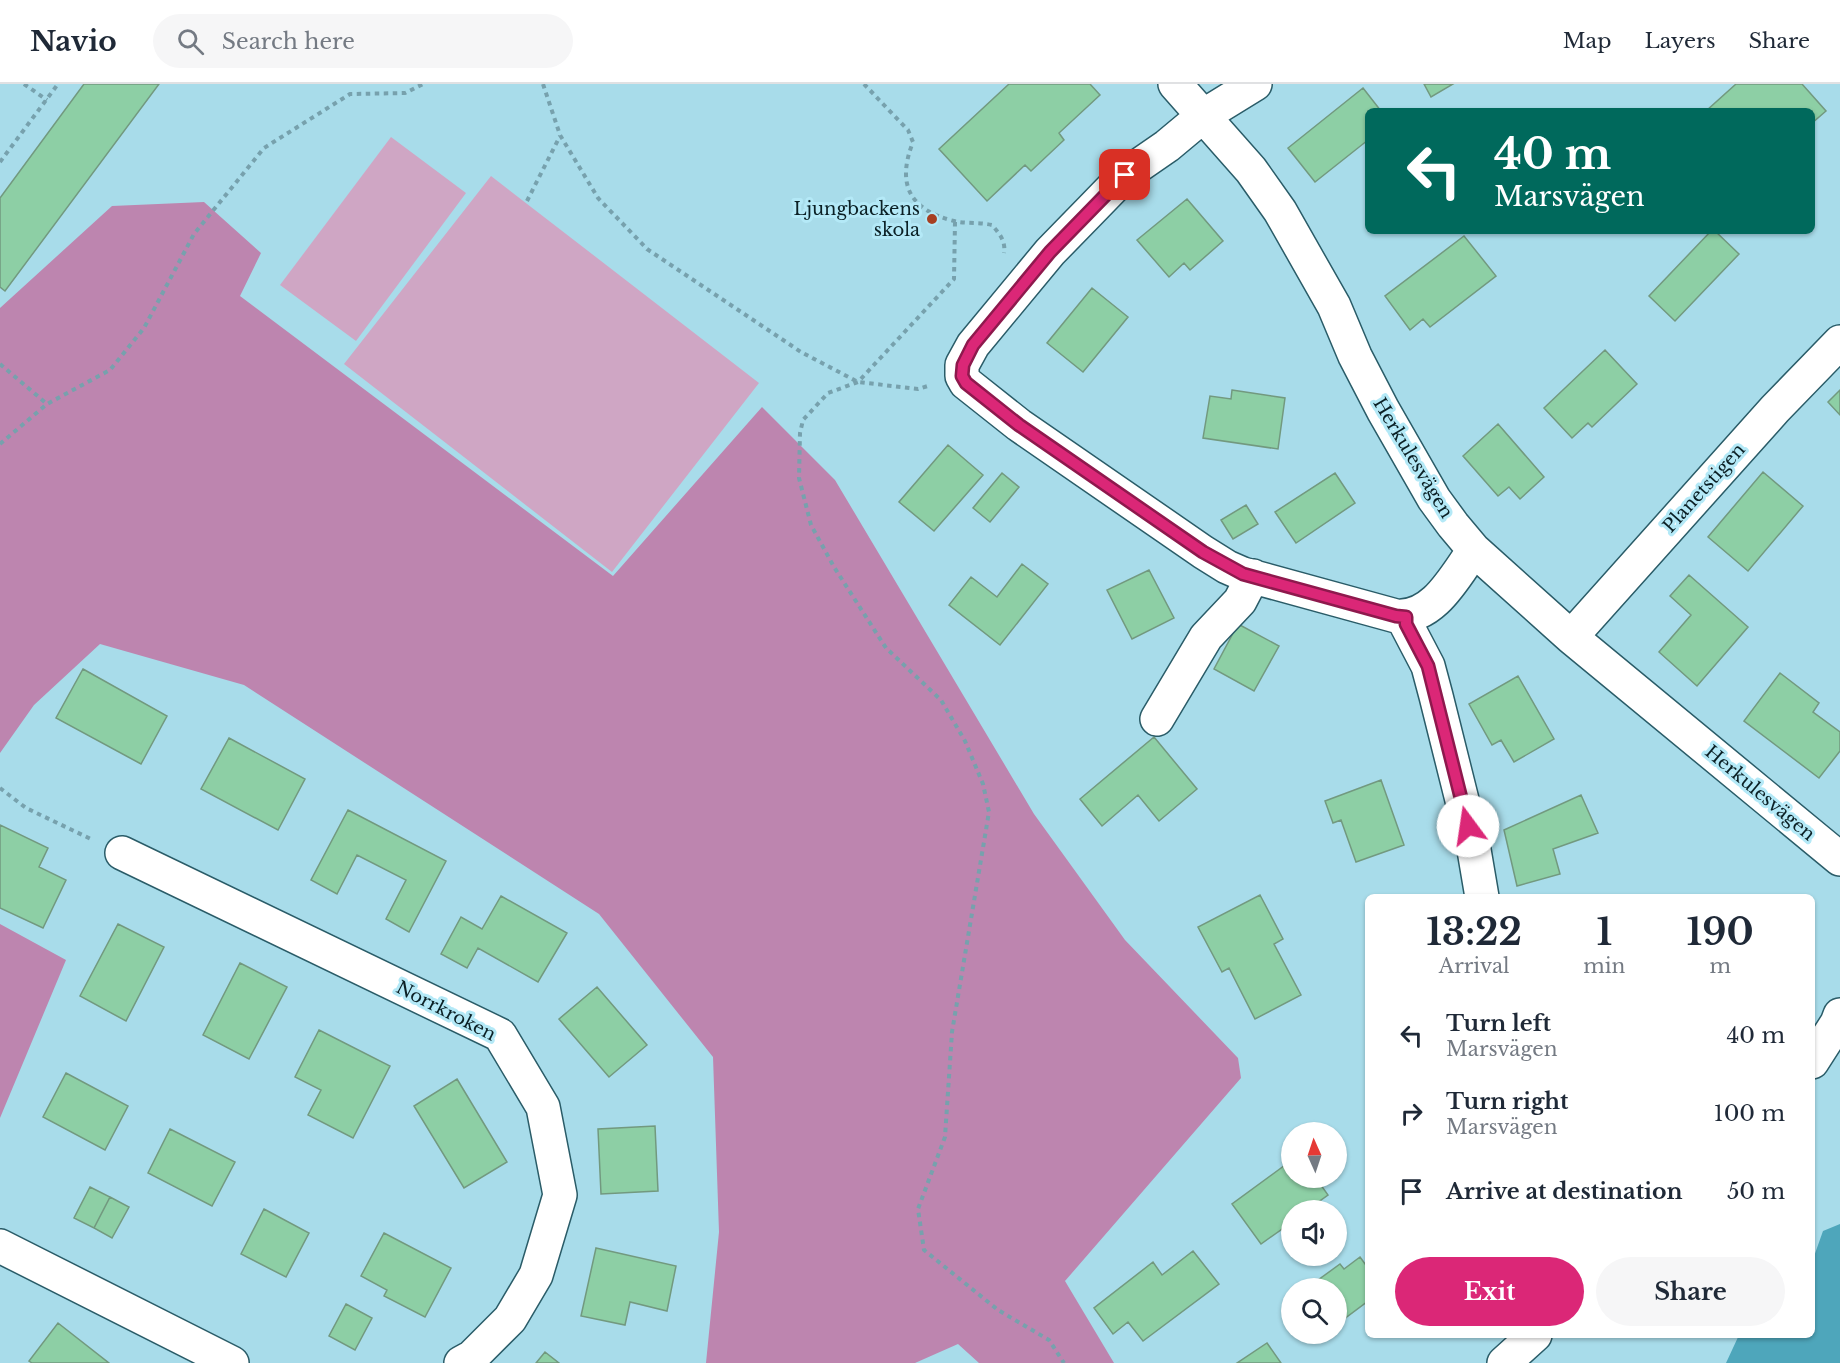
<!DOCTYPE html>
<html lang="en">
<head>
<meta charset="utf-8">
<style>
	:root { --surface:#fff; --page:#f6f6f7; --text:#1f2937; --muted:#747a83; --line:#e0e1e3; --accent:#db2777 }
	body { margin:0; font-family:"Libre Baskerville",serif; background:var(--page); color:var(--text); height:100vh; display:flex; flex-direction:column; font-size:22px; white-space:nowrap }
	* { box-sizing:border-box; margin:0 }
	p { font-size:20px; color:var(--muted) }
	.icon { flex:none; width:33px; height:33px; fill:none; stroke:currentColor; stroke-width:2; stroke-linecap:round; stroke-linejoin:round }
	.map { position:relative; flex:1; overflow:hidden }
	.side { position:absolute; left:1365px; top:810px; width:450px; height:444px; display:flex; flex-direction:column; background:var(--surface); border-radius:9px; box-shadow:0 2px 4px #0004 }
	.side>* { flex:none }
	.top-card { position:absolute; left:1365px; top:24px; width:450px; height:126px; border-radius:9px; box-shadow:0 2px 4px #0004; background:#00695c; color:#fff; overflow:hidden }
	.needle { width:39px; rotate:357deg }
	.tools { position:absolute; left:1281px; top:1038px; display:grid; gap:12px }
	.tools a { display:grid; place-items:center; width:66px; height:66px; border-radius:50%; background:var(--surface); box-shadow:0 2px 4px #0004; font-size:30px }
	.pin { position:absolute; display:grid; place-items:center; width:51px; height:51px; color:#fff; margin:-26px; border-radius:12px; box-shadow:0 3px 9px #0006 }
	.me { position:absolute; width:66px; margin:-33px; rotate:346deg; stroke-linejoin:round; filter:drop-shadow(0 0 4px #0008) }
	.turn { display:flex; align-items:center; gap:21px; height:126px; padding:0 30px; font-size:27px }
	.turn .icon { width:78px; height:78px; stroke-width:2.5 }
	.turn b { display:block; font-size:42px; line-height:51px }
	.eta { display:flex; justify-content:space-evenly; align-items:center; height:102px; text-align:center }
	.eta b { font-size:36px; font-weight:700; line-height:42px }
	.cta { display:flex; gap:12px; margin-top:auto; padding:12px 30px }
	.cta a { flex:1; height:69px; border-radius:36px; background:var(--accent); color:#fff; font-size:24px; font-weight:700; line-height:69px; text-align:center }
	.cta a+a { background:var(--page); color:var(--text) }
	ul { padding:0; list-style:none }
	li { display:flex; align-items:center; gap:18px; height:78px; padding:0 30px }
	li div { flex:1 }
	li b { display:block; font-size:22px }
	li em { font-style:normal }
	header { display:flex; align-items:center; gap:36px; box-sizing:border-box; height:84px; padding:0 30px; background:var(--surface); border-bottom:2px solid var(--line) }
	header strong { font-size:28px }
	nav { display:flex; gap:33px; margin-inline-start:auto; font-size:21px }
	.search { width:420px; height:54px; background:var(--page); display:flex; align-items:center; gap:15px; box-sizing:border-box; padding:0 21px; border-radius:33px; color:var(--muted); font-size:22px }
	.map>svg:first-child { display:block }
	.green { fill:#cfa6c4 }
	.forest { fill:#bd85af }
	.water { fill:#4ea6bb }
	.building { fill:#8dcfa5; stroke:#72997f; stroke-width:1.5 }
	.lines { fill:none; stroke-linecap:round; stroke-linejoin:round }
	.minor-casing { stroke:#2a5c68; stroke-width:36 }
	.path { stroke:#77a1ad; stroke-width:4; stroke-dasharray:4.5 4.5; stroke-linecap:butt }
	.minor { stroke:#fff; stroke-width:33 }
	.route-casing { stroke:#8e194d; stroke-width:15 }
	.route { stroke:#db2777; stroke-width:10 }
	.poi-dot { fill:#a73f22; stroke:#b4e9f7; stroke-width:2 }
	.labels { text-anchor:middle; stroke-width:6; stroke-linejoin:round; paint-order:stroke }
	.poi-label { font-size:18px; fill:#0b2025; stroke:#b4e9f7; text-anchor:end }
	.street-label { font-size:18px; fill:#0b2025; stroke:#b4e9f7 }
</style>
</head>
<body>
<header>
<strong>Navio</strong>
<div class="search"><svg class="icon" aria-label="search" viewBox="0 0 24 24"><circle cx="10" cy="10" r="6"/><path d="M15 15l6 6"/></svg>Search here</div>
<nav><a>Map</a><a>Layers</a><a>Share</a></nav>
</header>
<div class="map">
<svg width="1840" height="1279" viewBox="0 0 1840 1279">
	<rect width="100%" height="100%" fill="#a8dcea"/>
	<!-- green -->
	<path class="green" d="M 391,53 L 466,109 L 356,257 L 280,201 Z
		M 491,92 L 759,299 L 612,488 L 344,280 Z"/>
	<!-- forest -->
	<path class="forest" d="M 204,118 L 261,169 L 240,212 L 613,492 L 762,323 L 835,396 L 1034,730 L 1125,856 L 1238,974 L 1241,994 L 1065,1197 L 1114,1279 L 979,1279 L 958,1260 L 915,1279 L 706,1279 L 719,1148 L 713,973 L 599,830 L 244,601 L 100,560 L 34,621 L 0,669 L 0,224 L 112,122 Z
		M 0,840 L 66,876 L 0,1034 Z"/>
	<!-- water -->
	<path class="water" d="M 1840,1140 L 1840,1279 L 1726,1279 L 1739,1251 L 1812,1251 L 1812,1178 L 1823,1147 Z"/>
	<!-- building -->
	<path class="building" d="M 84,0 L 159,0 L 5,207 L 0,203 L 0,114 Z
		M 1009,0 L 1090,0 L 1100,11 L 1059,49 L 1064,56 L 1031,87 L 1025,81 L 987,117 L 939,65 Z
		M 1424,0 L 1453,0 L 1431,13 Z
		M 1736,0 L 1802,0 L 1826,27 L 1812,39 L 1812,27 L 1706,27 Z
		M 1363,4 L 1381,27 L 1368,27 L 1368,56 L 1315,98 L 1288,64 Z
		M 1187,115 L 1223,157 L 1190,186 L 1184,179 L 1169,193 L 1137,156 Z
		M 1711,147 L 1715,147 L 1739,170 L 1675,237 L 1649,212 Z
		M 1464,152 L 1496,192 L 1430,243 L 1423,235 L 1410,246 L 1385,212 Z
		M 1092,204 L 1128,233 L 1083,288 L 1047,259 Z
		M 1605,266 L 1637,300 L 1592,343 L 1588,339 L 1572,354 L 1544,324 Z
		M 1232,306 L 1285,314 L 1278,365 L 1203,354 L 1210,312 L 1231,315 Z
		M 1840,306 L 1840,331 L 1828,318 Z
		M 1498,340 L 1544,393 L 1520,415 L 1509,403 L 1498,412 L 1463,372 Z
		M 948,361 L 983,391 L 934,447 L 899,418 Z
		M 1763,388 L 1803,422 L 1748,487 L 1708,453 Z
		M 1002,389 L 1019,403 L 990,438 L 973,424 Z
		M 1335,389 L 1355,419 L 1296,459 L 1275,428 Z
		M 1246,421 L 1258,440 L 1233,455 L 1221,436 Z
		M 1022,480 L 1048,500 L 1000,561 L 949,521 L 971,493 L 997,513 Z
		M 1149,486 L 1174,534 L 1132,555 L 1107,506 Z
		M 1689,491 L 1748,543 L 1697,602 L 1659,568 L 1691,531 L 1670,512 Z
		M 1238,540 L 1279,562 L 1254,607 L 1214,585 Z
		M 83,585 L 167,632 L 141,680 L 56,634 Z
		M 1780,589 L 1819,619 L 1813,628 L 1840,648 L 1840,667 L 1819,694 L 1744,637 Z
		M 1518,592 L 1554,655 L 1514,678 L 1501,656 L 1492,661 L 1469,620 Z
		M 1154,653 L 1197,705 L 1159,737 L 1138,711 L 1102,742 L 1080,715 Z
		M 229,654 L 305,695 L 278,746 L 201,705 Z
		M 1381,696 L 1404,761 L 1356,778 L 1341,736 L 1333,739 L 1325,717 Z
		M 1581,711 L 1598,749 L 1553,765 L 1560,790 L 1517,802 L 1504,746 Z
		M 348,726 L 446,777 L 409,848 L 386,835 L 406,796 L 357,771 L 337,810 L 311,796 Z
		M 0,741 L 48,764 L 39,783 L 66,796 L 43,844 L 0,824 Z
		M 1260,811 L 1283,855 L 1274,860 L 1301,911 L 1255,935 L 1229,884 L 1222,888 L 1198,843 Z
		M 501,812 L 567,849 L 538,898 L 478,864 L 467,884 L 441,870 L 461,833 L 482,845 Z
		M 118,840 L 164,863 L 126,937 L 80,912 Z
		M 240,879 L 287,903 L 249,975 L 203,951 Z
		M 597,903 L 647,961 L 609,993 L 559,935 Z
		M 319,946 L 390,982 L 353,1054 L 308,1031 L 321,1006 L 295,993 Z
		M 66,989 L 128,1022 L 105,1066 L 43,1033 Z
		M 457,995 L 507,1078 L 464,1104 L 414,1022 Z
		M 655,1042 L 658,1107 L 601,1110 L 598,1045 Z
		M 170,1045 L 235,1078 L 212,1122 L 148,1089 Z
		M 1292,1076 L 1292,1094 L 1316,1094 L 1328,1111 L 1307,1126 L 1292,1126 L 1292,1138 L 1261,1160 L 1232,1120 Z
		M 90,1103 L 110,1113 L 94,1144 L 74,1134 Z
		M 110,1113 L 129,1123 L 112,1154 L 94,1144 Z
		M 264,1125 L 309,1149 L 286,1193 L 241,1170 Z
		M 384,1149 L 451,1184 L 425,1233 L 384,1212 L 387,1206 L 361,1192 Z
		M 596,1164 L 676,1182 L 667,1227 L 630,1218 L 625,1241 L 581,1232 Z
		M 1193,1167 L 1219,1200 L 1143,1257 L 1128,1238 L 1113,1250 L 1094,1224 L 1153,1178 L 1162,1191 Z
		M 1360,1173 L 1368,1184 L 1368,1217 L 1336,1241 L 1336,1204 L 1307,1204 L 1340,1180 L 1344,1185 Z
		M 346,1220 L 372,1234 L 355,1266 L 329,1252 Z
		M 58,1239 L 109,1279 L 32,1279 L 29,1277 Z
		M 1267,1259 L 1281,1279 L 1237,1279 Z
		M 545,1268 L 559,1279 L 536,1279 Z"/>
	<g class="lines">
		<defs>
			<path id="minor" d="M 1175,0 L 1251,86 L 1280,127 L 1334,222 L 1355,272 L 1383,326 L 1434,415 L 1453,441 L 1474,466 L 1571,553 L 1840,775
				M 1255,0 L 1203,32 L 1167,62 L 1125,91 L 1091,126 L 1050,168 L 973,261 L 962,281 L 962,292 L 966,299 L 1019,341 L 1203,468 L 1227,483 L 1243,490 L 1396,532 C 1434,535 1455,492 1474,466
				M 1405,533 L 1406,540 L 1428,582 L 1436,612 L 1473,760 L 1482,813
				M 1571,553 L 1775,325 L 1840,258
				M 1157,635 L 1206,553 L 1240,517 L 1253,492
				M 122,769 L 500,951 L 543,1023 L 560,1111 L 536,1191 L 510,1235 L 472,1273 L 461,1279
				M 1812,978 L 1837,939 L 1840,931
				M 0,1162 L 232,1279
				M 1504,1279 L 1535,1251"/>
		</defs>
		<!-- minor casing -->
		<use href="#minor" class="minor-casing"/>
		<!-- path -->
		<path class="path" d="M 24,0 L 47,16
			M 543,0 L 560,51 L 598,114 L 647,165 L 801,268 L 858,298 L 918,305 L 931,301
			M 864,0 L 908,46 L 913,58 C 896,101 910,126 954,137 C 966,140 979,138 992,141 C 999,149 1006,157 1004,169
			M 0,78 L 58,0
			M 527,117 L 560,52
			M 955,138 L 954,195 L 858,298 L 828,309 L 803,336 L 800,349 L 799,394 L 811,441 L 834,483 L 886,564 L 941,616 L 965,657 L 983,700 L 989,728 L 952,948 L 945,1053 L 918,1125 L 924,1166 L 998,1226 L 1049,1256 L 1064,1279
			M 0,280 L 47,320
			M 0,360 L 47,320 L 110,286 L 144,244 L 194,150 L 264,64 L 350,10 L 405,9 L 423,0
			M 0,704 L 26,724 L 93,756"/>
		<!-- minor -->
		<use href="#minor" class="minor"/>
	</g>
	<g class="lines">
		<defs>
			<path id="route" d="M 1125,91 L 1050,168 L 973,261 L 963,281 L 962,292 L 966,299 L 1019,341 L 1203,468 L 1243,490 L 1396,532 L 1406,533 L 1406,540 L 1428,582 L 1468,742"/>
		</defs>
		<!-- route casing -->
		<use href="#route" class="route-casing"/>
		<!-- route -->
		<use href="#route" class="route"/>
	</g>
	<!-- markers -->
	<circle class="poi-dot" cx="932" cy="135" r="6"/>
	<g class="labels">
		<!-- poi labels -->
		<g class="poi-label">
			<text x="920" y="131">Ljungbackens<tspan x="920" dy="21">skola</tspan></text>
		</g>
		<!-- street labels -->
		<g class="street-label">
			<text transform="translate(1413 374) rotate(59)" y="6">Herkulesvägen</text>
			<text transform="translate(1704 404) rotate(-48)" y="6">Planetstigen</text>
			<text transform="translate(1760 709) rotate(40)" y="6">Herkulesvägen</text>
			<text transform="translate(446 927) rotate(27)" y="6">Norrkroken</text>
		</g>
	</g>
</svg>
<div class="tools">
<a><svg class="needle" viewBox="-14 -14 28 28"><path d="M0-13l5 13h-10z" fill="#e53935"/><path d="M0 13l5-13h-10z" fill="#747a83"/></svg></a>
<a><svg class="icon" aria-label="sound" viewBox="0 0 24 24"><path d="M4 9h4l5-4v14l-5-4H4zM17 9q2 3 0 6"/></svg></a>
<a><svg class="icon" aria-label="search" viewBox="0 0 24 24"><circle cx="10" cy="10" r="6"/><path d="M15 15l6 6"/></svg></a>
</div>
<div class="pin" style="left:1125px;top:91px;background:#d93025"><svg class="icon" aria-label="arrive" viewBox="0 0 24 24"><path d="M6 21V4h12l-3 4 3 4H6"/></svg></div>
<svg class="me" style="left:1468px;top:742px" viewBox="-20 -20 40 40"><circle r="19" fill="#fff"/><path d="M0-13L10 11 0 6-10 11z" fill="#db2777"/></svg>
<div class="top-card">
<div class="turn"><svg class="icon" aria-label="left" viewBox="0 0 24 24"><path d="M17 20v-9H6M10 6l-5 5 5 5"/></svg><div><b>40 m</b>Marsvägen</div></div>
</div>
<section class="side">
<div class="eta">
<div><b>13:22</b><p>Arrival</p></div>
<div><b>1</b><p>min</p></div>
<div><b>190</b><p>m</p></div>
</div>
<ul>
<li><svg class="icon" aria-label="left" viewBox="0 0 24 24"><path d="M17 20v-9H6M10 6l-5 5 5 5"/></svg><div><b>Turn left</b><p>Marsvägen</p></div><em>40 m</em></li>
<li><svg class="icon" aria-label="right" viewBox="0 0 24 24"><path d="M7 20v-9h11M14 6l5 5-5 5"/></svg><div><b>Turn right</b><p>Marsvägen</p></div><em>100 m</em></li>
<li><svg class="icon" aria-label="arrive" viewBox="0 0 24 24"><path d="M6 21V4h12l-3 4 3 4H6"/></svg><div><b>Arrive at destination</b></div><em>50 m</em></li>
</ul>
<div class="cta"><a>Exit</a><a>Share</a></div>
</section>
</div>
</body>
</html>
